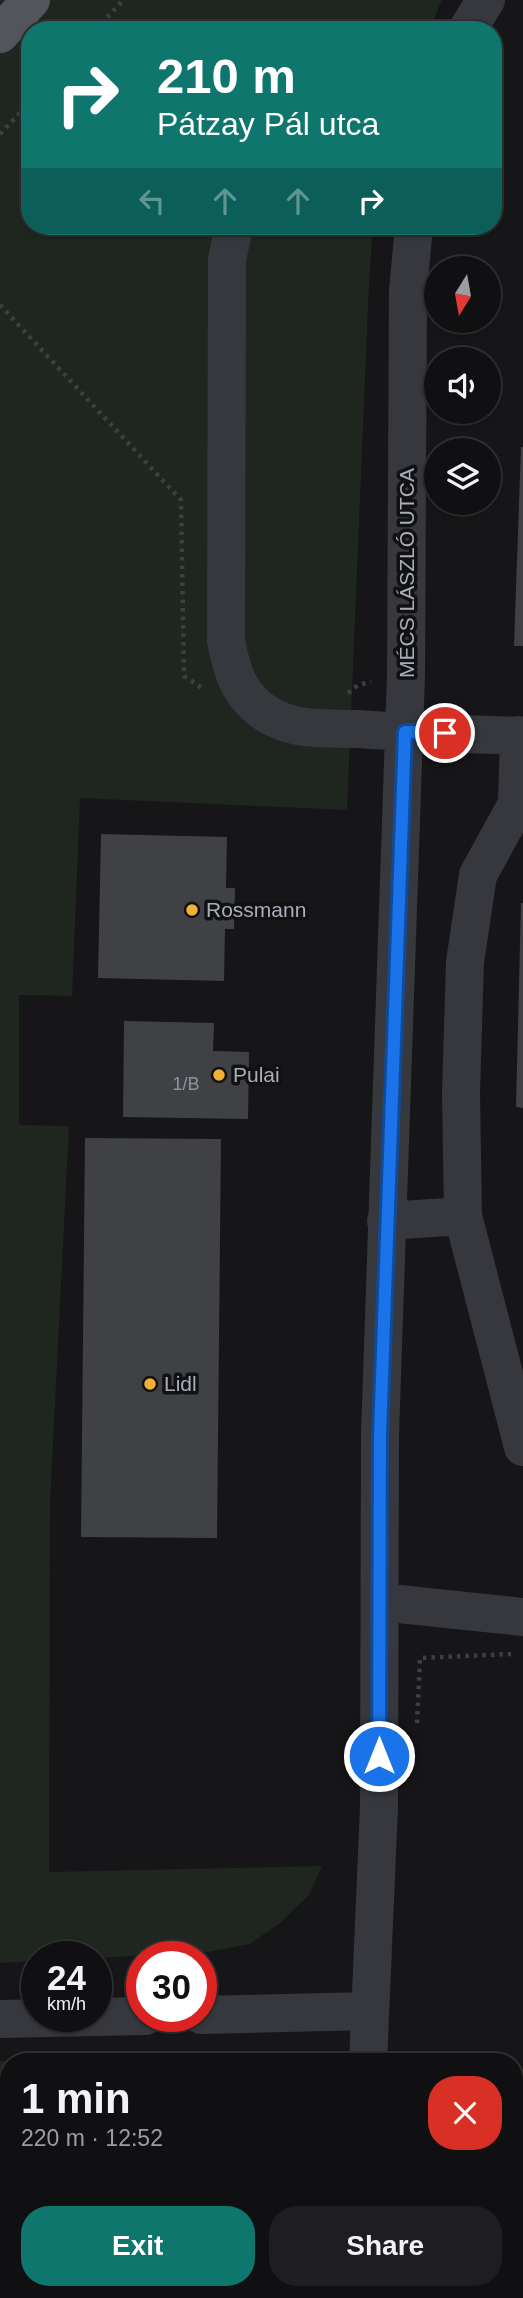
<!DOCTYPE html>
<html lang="en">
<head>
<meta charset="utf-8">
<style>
	:root { --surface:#101012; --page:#1e1e20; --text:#f1f3f6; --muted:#9c9d9f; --line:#303032; --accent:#0f766e }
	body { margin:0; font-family:Arial,sans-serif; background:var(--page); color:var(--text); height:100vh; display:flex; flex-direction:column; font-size:26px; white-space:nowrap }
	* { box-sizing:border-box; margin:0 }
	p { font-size:23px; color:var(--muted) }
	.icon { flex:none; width:38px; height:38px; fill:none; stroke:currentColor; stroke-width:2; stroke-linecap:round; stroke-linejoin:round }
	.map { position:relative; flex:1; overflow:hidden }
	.details { position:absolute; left:0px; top:2053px; width:523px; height:247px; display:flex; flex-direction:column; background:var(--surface); border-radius:28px 28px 0 0; box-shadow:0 2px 5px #0004,0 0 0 2px var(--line) }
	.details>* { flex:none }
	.banner { position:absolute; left:21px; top:21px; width:481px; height:214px; border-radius:28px; box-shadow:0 2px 5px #0004,0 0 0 2px var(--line); background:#0f766e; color:#fff; overflow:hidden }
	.needle { width:46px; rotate:191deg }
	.buttons { position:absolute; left:424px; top:256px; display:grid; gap:14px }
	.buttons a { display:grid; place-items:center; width:77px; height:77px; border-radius:50%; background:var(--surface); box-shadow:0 2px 5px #0004,0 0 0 2px var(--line); font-size:35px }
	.speed { position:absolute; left:21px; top:1941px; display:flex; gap:14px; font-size:35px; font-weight:700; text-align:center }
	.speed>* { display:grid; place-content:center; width:91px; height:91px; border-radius:50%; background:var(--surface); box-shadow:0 2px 5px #0004,0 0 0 2px var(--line); line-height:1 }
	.speed small { font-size:18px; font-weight:400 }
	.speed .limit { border:10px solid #d22; background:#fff; color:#111 }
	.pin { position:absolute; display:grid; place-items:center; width:60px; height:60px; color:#fff; margin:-30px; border:4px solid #fff; border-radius:50%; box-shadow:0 2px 7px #0007 }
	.me { position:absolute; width:77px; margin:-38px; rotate:0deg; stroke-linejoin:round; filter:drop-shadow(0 0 5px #0008) }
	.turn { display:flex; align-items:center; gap:24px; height:147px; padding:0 21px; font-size:32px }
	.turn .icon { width:91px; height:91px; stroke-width:2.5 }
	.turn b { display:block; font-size:49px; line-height:60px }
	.lanes { display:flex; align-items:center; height:66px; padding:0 21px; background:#0003; justify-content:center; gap:35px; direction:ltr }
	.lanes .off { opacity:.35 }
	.round { display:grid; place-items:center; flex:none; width:74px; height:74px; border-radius:28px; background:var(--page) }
	.head { display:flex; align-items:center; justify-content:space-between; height:119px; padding:0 21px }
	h1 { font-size:42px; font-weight:800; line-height:52px }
	.primary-button { display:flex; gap:14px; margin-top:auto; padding:14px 21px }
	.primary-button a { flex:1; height:80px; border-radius:28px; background:var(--accent); color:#fff; font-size:28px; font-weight:800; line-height:80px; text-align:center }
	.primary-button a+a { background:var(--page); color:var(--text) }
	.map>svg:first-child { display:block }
	.built { fill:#222225 }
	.green { fill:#1e261f }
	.building { fill:#404145 }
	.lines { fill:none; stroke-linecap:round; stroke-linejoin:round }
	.path { stroke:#3d3f44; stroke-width:4.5; stroke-dasharray:3.5 5; stroke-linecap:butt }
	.minor { stroke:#37383d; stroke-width:38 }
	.major { stroke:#53555c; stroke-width:38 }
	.rail { stroke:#4a4c52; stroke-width:5; stroke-dasharray:9 7; stroke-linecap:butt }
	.route-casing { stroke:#114b97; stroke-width:18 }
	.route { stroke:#1a73e8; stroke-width:12 }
	.poi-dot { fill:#f2b134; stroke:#111113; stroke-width:2.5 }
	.labels { text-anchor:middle; stroke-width:7; stroke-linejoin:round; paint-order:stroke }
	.number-label { font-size:18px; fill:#8e929b }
	.street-label { font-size:21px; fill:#a8adb8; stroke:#111113 }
	.poi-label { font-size:21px; fill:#a8adb8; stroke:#111113; text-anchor:start }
</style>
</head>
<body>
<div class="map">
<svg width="523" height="2298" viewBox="0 0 523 2298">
	<rect width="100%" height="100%" fill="#161618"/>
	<!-- built -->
	<path class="built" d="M 267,2291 L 322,2291 L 322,2298 L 267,2298 Z"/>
	<!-- green -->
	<path class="green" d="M 0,0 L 442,0 L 429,30 L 30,30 L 30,226 L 373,226 L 369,282 L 347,810 L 80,798 L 72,996 L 19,995 L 19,1125 L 69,1126 L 50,1502 L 49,1872 L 322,1866 L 309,1895 L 280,1923 L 250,1944 L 208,1952 L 96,1958 L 37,1956 L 37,1961 L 0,1963 Z
		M 263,2058 L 278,2061 L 9,2062 L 9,2291 L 267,2291 L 267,2298 L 0,2298 L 0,2061 Z"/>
	<!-- building -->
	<path class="building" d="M 521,447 L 523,447 L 523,646 L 514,646 Z
		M 101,834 L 227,837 L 226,888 L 235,888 L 234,929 L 225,929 L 224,981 L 98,978 Z
		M 521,903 L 523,903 L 523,1108 L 516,1107 Z
		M 124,1021 L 214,1023 L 213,1051 L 249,1052 L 248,1119 L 123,1117 Z
		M 85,1138 L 221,1139 L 217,1538 L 81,1537 Z
		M 514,2182 L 523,2182 L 523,2269 L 514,2269 Z"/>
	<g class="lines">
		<!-- path -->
		<path class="path" d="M 96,30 L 123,0
			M 0,134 L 30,102
			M 0,305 L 181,500 L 184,676 L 202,688
			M 348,693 L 358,685 L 371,682
			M 417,1723 L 420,1658 L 511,1654
			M 514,2098 L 523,2099
			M 0,2107 L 9,2107
			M 0,2138 L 9,2137
			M 175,2298 L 177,2291
			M 187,2298 L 189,2291"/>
		<!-- minor -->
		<path class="minor" d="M 467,30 L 486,0
			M 234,226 L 227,260 L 226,640 C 231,668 237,691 260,709 C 270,717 282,722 294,725 C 314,730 337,728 358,729 C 413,733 468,734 523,736
			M 519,735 L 517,804 L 478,875 L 465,962 L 461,1093 L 463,1216 L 523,1447
			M 386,1221 L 463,1216
			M 380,1602 L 523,1617
			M 201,2015 L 369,2011
			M 0,2019 L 145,2016
			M 368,2062 L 379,1807 L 380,1434 L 406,675 L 408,290 L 414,226
			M 361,2298 L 361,2291"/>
		<!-- major -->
		<path class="major" d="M 0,34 L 31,0"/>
		<!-- rail -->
		<path class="rail" d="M 291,2298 L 292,2291"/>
	</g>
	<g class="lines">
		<defs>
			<path id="route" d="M 379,1756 L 380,1434 L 405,732 L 445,733"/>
		</defs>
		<!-- route casing -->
		<use href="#route" class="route-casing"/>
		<!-- route -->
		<use href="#route" class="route"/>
	</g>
	<!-- markers -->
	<g class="poi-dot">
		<circle cx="192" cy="910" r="7"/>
		<circle cx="219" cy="1075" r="7"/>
		<circle cx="150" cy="1384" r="7"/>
	</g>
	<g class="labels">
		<!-- number labels -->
		<g class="number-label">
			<text x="186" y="1090">1/B</text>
		</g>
		<!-- street labels -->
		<g class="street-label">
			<text transform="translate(407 573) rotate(-90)" y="7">MÉCS LÁSZLÓ UTCA</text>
		</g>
		<!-- poi labels -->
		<g class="poi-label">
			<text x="206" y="917">Rossmann</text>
			<text x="233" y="1082">Pulai</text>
			<text x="164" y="1391">Lidl</text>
		</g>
	</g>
</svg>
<div class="buttons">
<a><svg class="needle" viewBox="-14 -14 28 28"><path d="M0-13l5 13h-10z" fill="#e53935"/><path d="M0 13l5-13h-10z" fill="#9c9d9f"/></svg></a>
<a><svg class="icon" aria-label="sound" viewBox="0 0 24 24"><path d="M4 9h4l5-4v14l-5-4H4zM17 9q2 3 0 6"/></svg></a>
<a><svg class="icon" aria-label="layers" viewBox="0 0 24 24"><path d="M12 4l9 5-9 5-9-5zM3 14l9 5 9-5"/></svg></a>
</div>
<div class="speed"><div>24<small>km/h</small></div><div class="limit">30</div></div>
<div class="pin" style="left:445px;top:733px;background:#d93025"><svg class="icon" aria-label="arrive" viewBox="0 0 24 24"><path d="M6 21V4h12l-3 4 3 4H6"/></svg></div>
<svg class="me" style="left:379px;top:1756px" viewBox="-20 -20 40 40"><circle r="17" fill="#1a73e8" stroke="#fff" stroke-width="3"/><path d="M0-11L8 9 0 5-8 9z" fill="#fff"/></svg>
<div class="banner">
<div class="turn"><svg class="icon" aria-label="right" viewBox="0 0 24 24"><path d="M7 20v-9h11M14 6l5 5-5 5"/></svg><div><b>210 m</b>Pátzay Pál utca</div></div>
<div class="lanes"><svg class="icon off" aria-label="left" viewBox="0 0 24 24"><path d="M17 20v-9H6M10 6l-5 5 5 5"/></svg><svg class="icon off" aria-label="ahead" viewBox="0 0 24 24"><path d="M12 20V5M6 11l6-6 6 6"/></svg><svg class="icon off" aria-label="ahead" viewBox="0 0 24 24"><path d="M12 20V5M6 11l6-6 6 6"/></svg><svg class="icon" aria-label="right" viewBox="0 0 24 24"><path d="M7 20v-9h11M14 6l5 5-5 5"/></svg></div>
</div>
<section class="details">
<div class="head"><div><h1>1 min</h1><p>220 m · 12:52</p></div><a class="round" style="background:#d93025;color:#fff"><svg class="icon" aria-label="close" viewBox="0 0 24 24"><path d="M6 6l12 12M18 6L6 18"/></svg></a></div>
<div class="primary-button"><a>Exit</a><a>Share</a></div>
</section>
</div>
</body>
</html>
